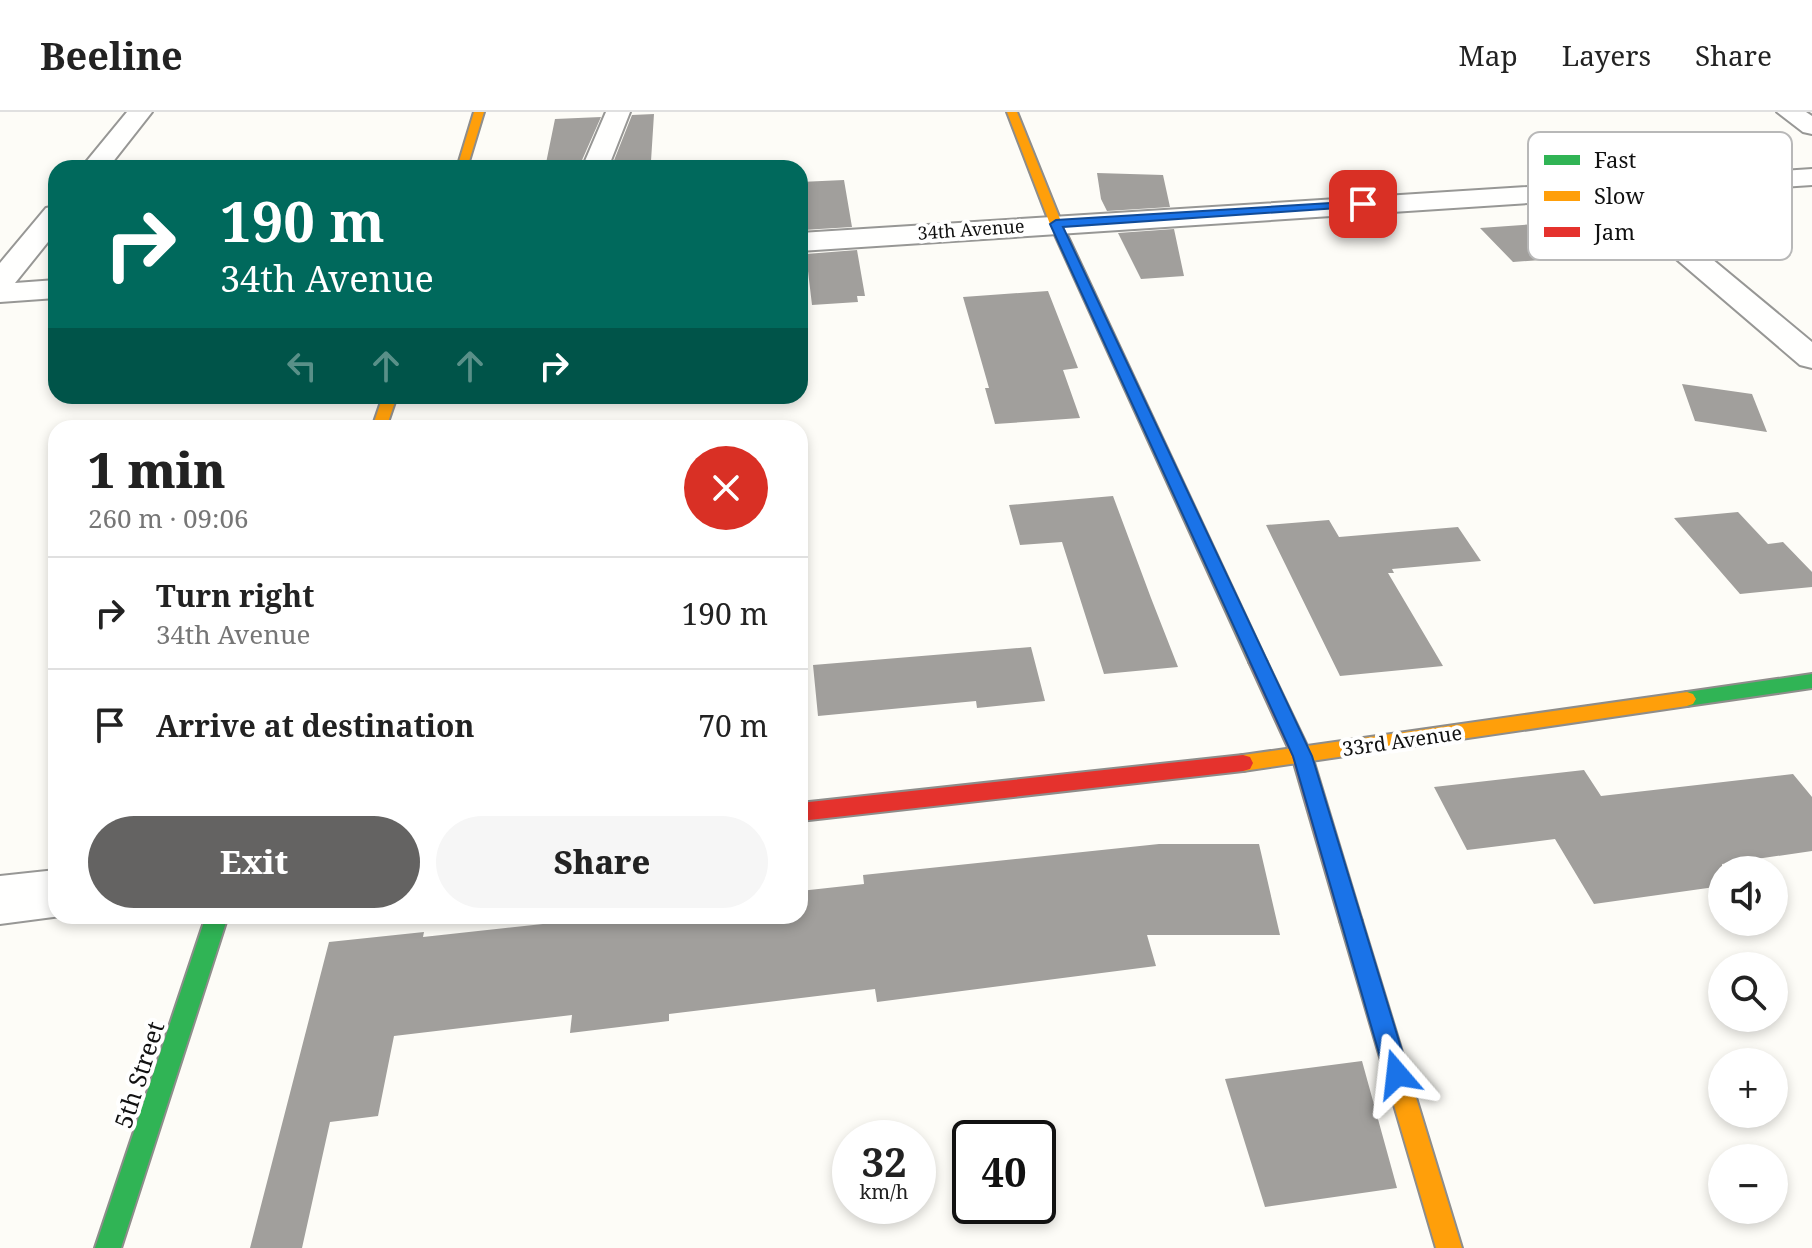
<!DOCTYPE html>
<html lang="en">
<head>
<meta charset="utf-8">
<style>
	:root { --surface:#fff; --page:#f6f6f6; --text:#222; --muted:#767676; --line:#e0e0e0; --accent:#646362 }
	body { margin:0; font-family:"Noto Serif",serif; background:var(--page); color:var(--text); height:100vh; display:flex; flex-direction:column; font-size:30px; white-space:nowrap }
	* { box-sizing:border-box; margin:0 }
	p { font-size:26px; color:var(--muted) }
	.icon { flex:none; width:44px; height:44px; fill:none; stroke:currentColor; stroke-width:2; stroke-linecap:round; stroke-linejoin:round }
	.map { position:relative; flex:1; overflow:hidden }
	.drawer { position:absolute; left:48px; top:308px; width:760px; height:504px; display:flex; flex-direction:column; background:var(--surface); border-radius:24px; box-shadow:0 4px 12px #0003 }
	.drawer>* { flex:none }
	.hud { position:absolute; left:48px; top:48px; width:760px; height:244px; border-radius:24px; box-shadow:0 4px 12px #0003; background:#00695c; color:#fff; overflow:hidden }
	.fabs { position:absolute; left:1708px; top:744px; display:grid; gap:16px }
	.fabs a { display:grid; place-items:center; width:80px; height:80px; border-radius:50%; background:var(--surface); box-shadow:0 4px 12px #0003; font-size:40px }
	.speed { position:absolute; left:832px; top:1008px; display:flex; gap:16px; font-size:40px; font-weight:700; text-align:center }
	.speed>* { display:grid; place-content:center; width:104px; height:104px; border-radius:50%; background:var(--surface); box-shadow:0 4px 12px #0003; line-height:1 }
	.speed small { font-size:20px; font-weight:400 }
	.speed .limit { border:4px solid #111; border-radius:12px; background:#fff; color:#111 }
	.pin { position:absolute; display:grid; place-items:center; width:68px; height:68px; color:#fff; margin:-34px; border-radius:16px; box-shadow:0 4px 12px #0006 }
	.me { position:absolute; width:88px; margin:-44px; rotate:343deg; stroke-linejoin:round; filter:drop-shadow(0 0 6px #0008) }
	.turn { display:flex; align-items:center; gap:28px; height:168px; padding:0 40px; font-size:36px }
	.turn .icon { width:104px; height:104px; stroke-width:2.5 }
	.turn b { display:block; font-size:56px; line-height:68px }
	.lanes { display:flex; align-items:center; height:76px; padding:0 40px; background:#0003; justify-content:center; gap:40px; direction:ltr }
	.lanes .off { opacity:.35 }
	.round { display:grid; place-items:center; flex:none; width:84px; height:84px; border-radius:42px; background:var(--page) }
	.summary { display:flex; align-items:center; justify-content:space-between; height:136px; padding:0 40px }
	h1 { font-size:48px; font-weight:800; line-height:60px }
	.primary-button { display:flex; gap:16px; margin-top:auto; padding:16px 40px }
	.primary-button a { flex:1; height:92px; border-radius:48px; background:var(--accent); color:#fff; font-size:32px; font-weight:800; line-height:92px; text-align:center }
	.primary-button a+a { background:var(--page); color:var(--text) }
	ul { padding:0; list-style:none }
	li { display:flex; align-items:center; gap:24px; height:112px; padding:0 40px; border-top:2px solid var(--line) }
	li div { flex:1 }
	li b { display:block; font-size:30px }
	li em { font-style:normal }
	header { display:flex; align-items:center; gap:48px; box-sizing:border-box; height:112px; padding:0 40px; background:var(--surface); border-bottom:2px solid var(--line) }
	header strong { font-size:38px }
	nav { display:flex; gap:44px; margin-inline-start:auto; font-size:28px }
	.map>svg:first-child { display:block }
	.building { fill:#a19f9c }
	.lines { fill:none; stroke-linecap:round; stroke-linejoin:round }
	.street-casing { stroke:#979795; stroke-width:4 }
	.fast-casing { stroke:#8e8d8b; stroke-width:4 }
	.slow-casing { stroke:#8e8d8b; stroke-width:4 }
	.jam-casing { stroke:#8e8d8b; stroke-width:4 }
	.street { fill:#fffffe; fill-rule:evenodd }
	.fast { fill:#30b455; fill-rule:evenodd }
	.slow { fill:#ff9f0a; fill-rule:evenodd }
	.jam { fill:#e5322d; fill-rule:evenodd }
	.route { fill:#1a73e8; stroke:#114b97; stroke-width:2 }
	.labels { text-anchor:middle; stroke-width:8; stroke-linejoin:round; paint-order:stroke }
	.far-street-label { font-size:18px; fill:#111; stroke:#fff }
	.street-label { font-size:20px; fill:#111; stroke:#fff }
	.near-street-label { font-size:24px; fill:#111; stroke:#fff }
	.key { fill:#fff; stroke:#b8b8b8; stroke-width:2 }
	.key-label { font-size:22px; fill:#111 }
</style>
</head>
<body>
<header>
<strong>Beeline</strong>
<nav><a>Map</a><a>Layers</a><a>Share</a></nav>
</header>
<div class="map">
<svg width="1812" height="1136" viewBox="0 0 1812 1136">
	<rect width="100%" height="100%" fill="#fdfcf7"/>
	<!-- building -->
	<path class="building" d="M 654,2 L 651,49 L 613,51 L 632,3 Z
		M 601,5 L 579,55 L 545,56 L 555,7 Z
		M 1097,61 L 1163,63 L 1170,95 L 1107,99 L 1101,87 Z
		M 844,68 L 852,115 L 803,118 L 800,70 Z
		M 1535,112 L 1570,146 L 1513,150 L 1480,116 Z
		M 1174,117 L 1184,164 L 1141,167 L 1118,121 Z
		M 857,138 L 865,184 L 857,184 L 858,190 L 812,193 L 806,142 Z
		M 1048,179 L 1078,256 L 1063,258 L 1080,306 L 995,312 L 985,276 L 989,276 L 963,185 Z
		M 1682,272 L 1752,282 L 1767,320 L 1695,309 Z
		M 1113,384 L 1151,486 L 1178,555 L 1104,562 L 1062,430 L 1020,433 L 1009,393 Z
		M 1738,400 L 1768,432 L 1783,430 L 1812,460 L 1812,475 L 1740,482 L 1674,406 Z
		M 1329,408 L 1339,425 L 1458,415 L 1481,449 L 1392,457 L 1394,461 L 1388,461 L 1443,554 L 1340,564 L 1266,413 Z
		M 1031,535 L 1045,589 L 977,596 L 976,589 L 818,604 L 813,553 Z
		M 1584,658 L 1601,684 L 1793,662 L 1812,685 L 1812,739 L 1722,752 L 1722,774 L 1594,792 L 1555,727 L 1467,738 L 1434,675 Z
		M 1159,732 L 1259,732 L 1280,823 L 1147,823 L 1156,854 L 877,890 L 875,877 L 669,902 L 669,909 L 570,921 L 572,903 L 394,924 L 378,1004 L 330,1010 L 302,1136 L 250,1136 L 329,830 L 424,820 L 423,825 L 580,808 L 580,804 L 800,804 L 800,779 L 864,772 L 863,763 Z
		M 1362,949 L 1397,1076 L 1265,1095 L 1225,967 Z"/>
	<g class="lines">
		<defs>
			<path id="street" d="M 127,0 L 152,0 L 108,56 L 81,56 Z
				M 606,0 L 630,0 L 608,56 L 582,56 Z
				M 1777,0 L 1806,0 L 1812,4 L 1812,22 L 1803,20 Z
				M 1812,57 L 1812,73 L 1636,84 L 1812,230 L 1812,256 L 1800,253 L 1605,86 L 800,139 L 800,121 Z
				M 56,94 L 56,120 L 15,171 L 56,168 L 56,186 L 0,190 L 0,151 L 46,96 Z
				M 56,758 L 56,804 L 61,804 L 0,812 L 0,764 Z"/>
			<path id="fast" d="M 1812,562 L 1812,576 L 1687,594 L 1681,592 L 1678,587 L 1681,582 L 1687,580 Z
				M 206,804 L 228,804 L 121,1136 L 95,1136 Z"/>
			<path id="slow" d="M 474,0 L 484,0 L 467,56 L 457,56 Z
				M 1007,0 L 1017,0 L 1062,112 L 1267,550 L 1264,555 L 1252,555 L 1249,550 L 1050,112 Z
				M 383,284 L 397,284 L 386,316 L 372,316 Z
				M 1687,580 L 1693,582 L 1696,587 L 1693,592 L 1687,594 L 1243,659 L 1236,657 L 1233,651 L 1236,645 L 1243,643 Z
				M 1351,799 L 1359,802 L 1362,809 L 1462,1136 L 1436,1136 L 1340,809 L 1343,802 Z"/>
			<path id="jam" d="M 1258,543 L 1264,545 L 1267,550 L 1312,644 L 1362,809 L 1359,816 L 1351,819 L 1343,816 L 1340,809 L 1292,644 L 1249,550 L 1252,545 Z
				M 1243,643 L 1250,645 L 1253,651 L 1250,657 L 1243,659 L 800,709 L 800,691 Z"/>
		</defs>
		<!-- street casing -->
		<use href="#street" class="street-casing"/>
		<!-- fast casing -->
		<use href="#fast" class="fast-casing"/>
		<!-- slow casing -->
		<use href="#slow" class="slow-casing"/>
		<!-- jam casing -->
		<use href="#jam" class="jam-casing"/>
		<!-- street -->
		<use href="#street" class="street"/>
		<!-- fast -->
		<use href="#fast" class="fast"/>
		<!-- slow -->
		<use href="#slow" class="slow"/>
		<!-- jam -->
		<use href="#jam" class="jam"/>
	</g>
	<!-- route -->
	<path class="route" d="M 1363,89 L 1369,92 L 1367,94 L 1063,115 L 1312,644 L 1409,962 L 1405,971 L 1397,974 L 1389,971 L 1385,962 L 1293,644 L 1050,112 L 1056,108 Z"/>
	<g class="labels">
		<!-- far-street labels -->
		<g class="far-street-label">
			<text transform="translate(971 118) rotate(-4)" y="6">34th Avenue</text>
		</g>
		<!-- street labels -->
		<g class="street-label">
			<text transform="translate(1402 629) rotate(-8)" y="7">33rd Avenue</text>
		</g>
		<!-- near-street labels -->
		<g class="near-street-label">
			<text transform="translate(140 963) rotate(-72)" y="8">5th Street</text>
		</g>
	</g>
	<!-- legend -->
	<rect x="1528" y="20" width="264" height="128" rx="12" class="key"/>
	<rect x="1544" y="43" width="36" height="10" fill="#30b455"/>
	<rect x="1544" y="79" width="36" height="10" fill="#ff9f0a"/>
	<rect x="1544" y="115" width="36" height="10" fill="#e5322d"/>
	<g class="key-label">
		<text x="1594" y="56">Fast</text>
		<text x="1594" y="92">Slow</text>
		<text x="1594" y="128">Jam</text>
	</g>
</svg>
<div class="fabs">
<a><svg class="icon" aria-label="sound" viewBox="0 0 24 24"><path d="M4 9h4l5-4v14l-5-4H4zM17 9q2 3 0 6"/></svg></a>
<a><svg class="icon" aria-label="search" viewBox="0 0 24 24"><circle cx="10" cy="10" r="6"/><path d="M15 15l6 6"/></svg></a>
<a>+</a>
<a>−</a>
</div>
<div class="speed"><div>32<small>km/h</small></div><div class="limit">40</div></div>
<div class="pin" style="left:1363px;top:92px;background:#d93025"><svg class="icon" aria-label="arrive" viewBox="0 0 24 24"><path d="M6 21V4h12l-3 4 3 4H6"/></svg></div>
<svg class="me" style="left:1397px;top:962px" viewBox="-20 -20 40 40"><path d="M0-17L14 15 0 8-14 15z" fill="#1a73e8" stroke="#fff" stroke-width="4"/></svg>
<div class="hud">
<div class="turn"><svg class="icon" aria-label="right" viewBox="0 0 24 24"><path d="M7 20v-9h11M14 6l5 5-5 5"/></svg><div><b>190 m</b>34th Avenue</div></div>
<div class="lanes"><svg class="icon off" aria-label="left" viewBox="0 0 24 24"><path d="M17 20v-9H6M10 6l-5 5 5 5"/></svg><svg class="icon off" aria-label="ahead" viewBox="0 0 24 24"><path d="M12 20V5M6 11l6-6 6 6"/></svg><svg class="icon off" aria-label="ahead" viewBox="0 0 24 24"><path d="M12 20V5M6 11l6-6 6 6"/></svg><svg class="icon" aria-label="right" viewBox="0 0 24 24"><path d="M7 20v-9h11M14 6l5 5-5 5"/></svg></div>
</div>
<section class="drawer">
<div class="summary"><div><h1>1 min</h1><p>260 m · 09:06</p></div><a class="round" style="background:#d93025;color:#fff"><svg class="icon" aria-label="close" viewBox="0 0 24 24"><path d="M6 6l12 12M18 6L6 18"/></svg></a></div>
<ul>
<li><svg class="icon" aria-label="right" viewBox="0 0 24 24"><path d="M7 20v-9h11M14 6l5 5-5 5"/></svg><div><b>Turn right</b><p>34th Avenue</p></div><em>190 m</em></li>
<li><svg class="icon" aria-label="arrive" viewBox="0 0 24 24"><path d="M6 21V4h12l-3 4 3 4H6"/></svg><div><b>Arrive at destination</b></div><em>70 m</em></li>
</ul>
<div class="primary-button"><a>Exit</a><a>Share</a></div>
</section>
</div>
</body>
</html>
